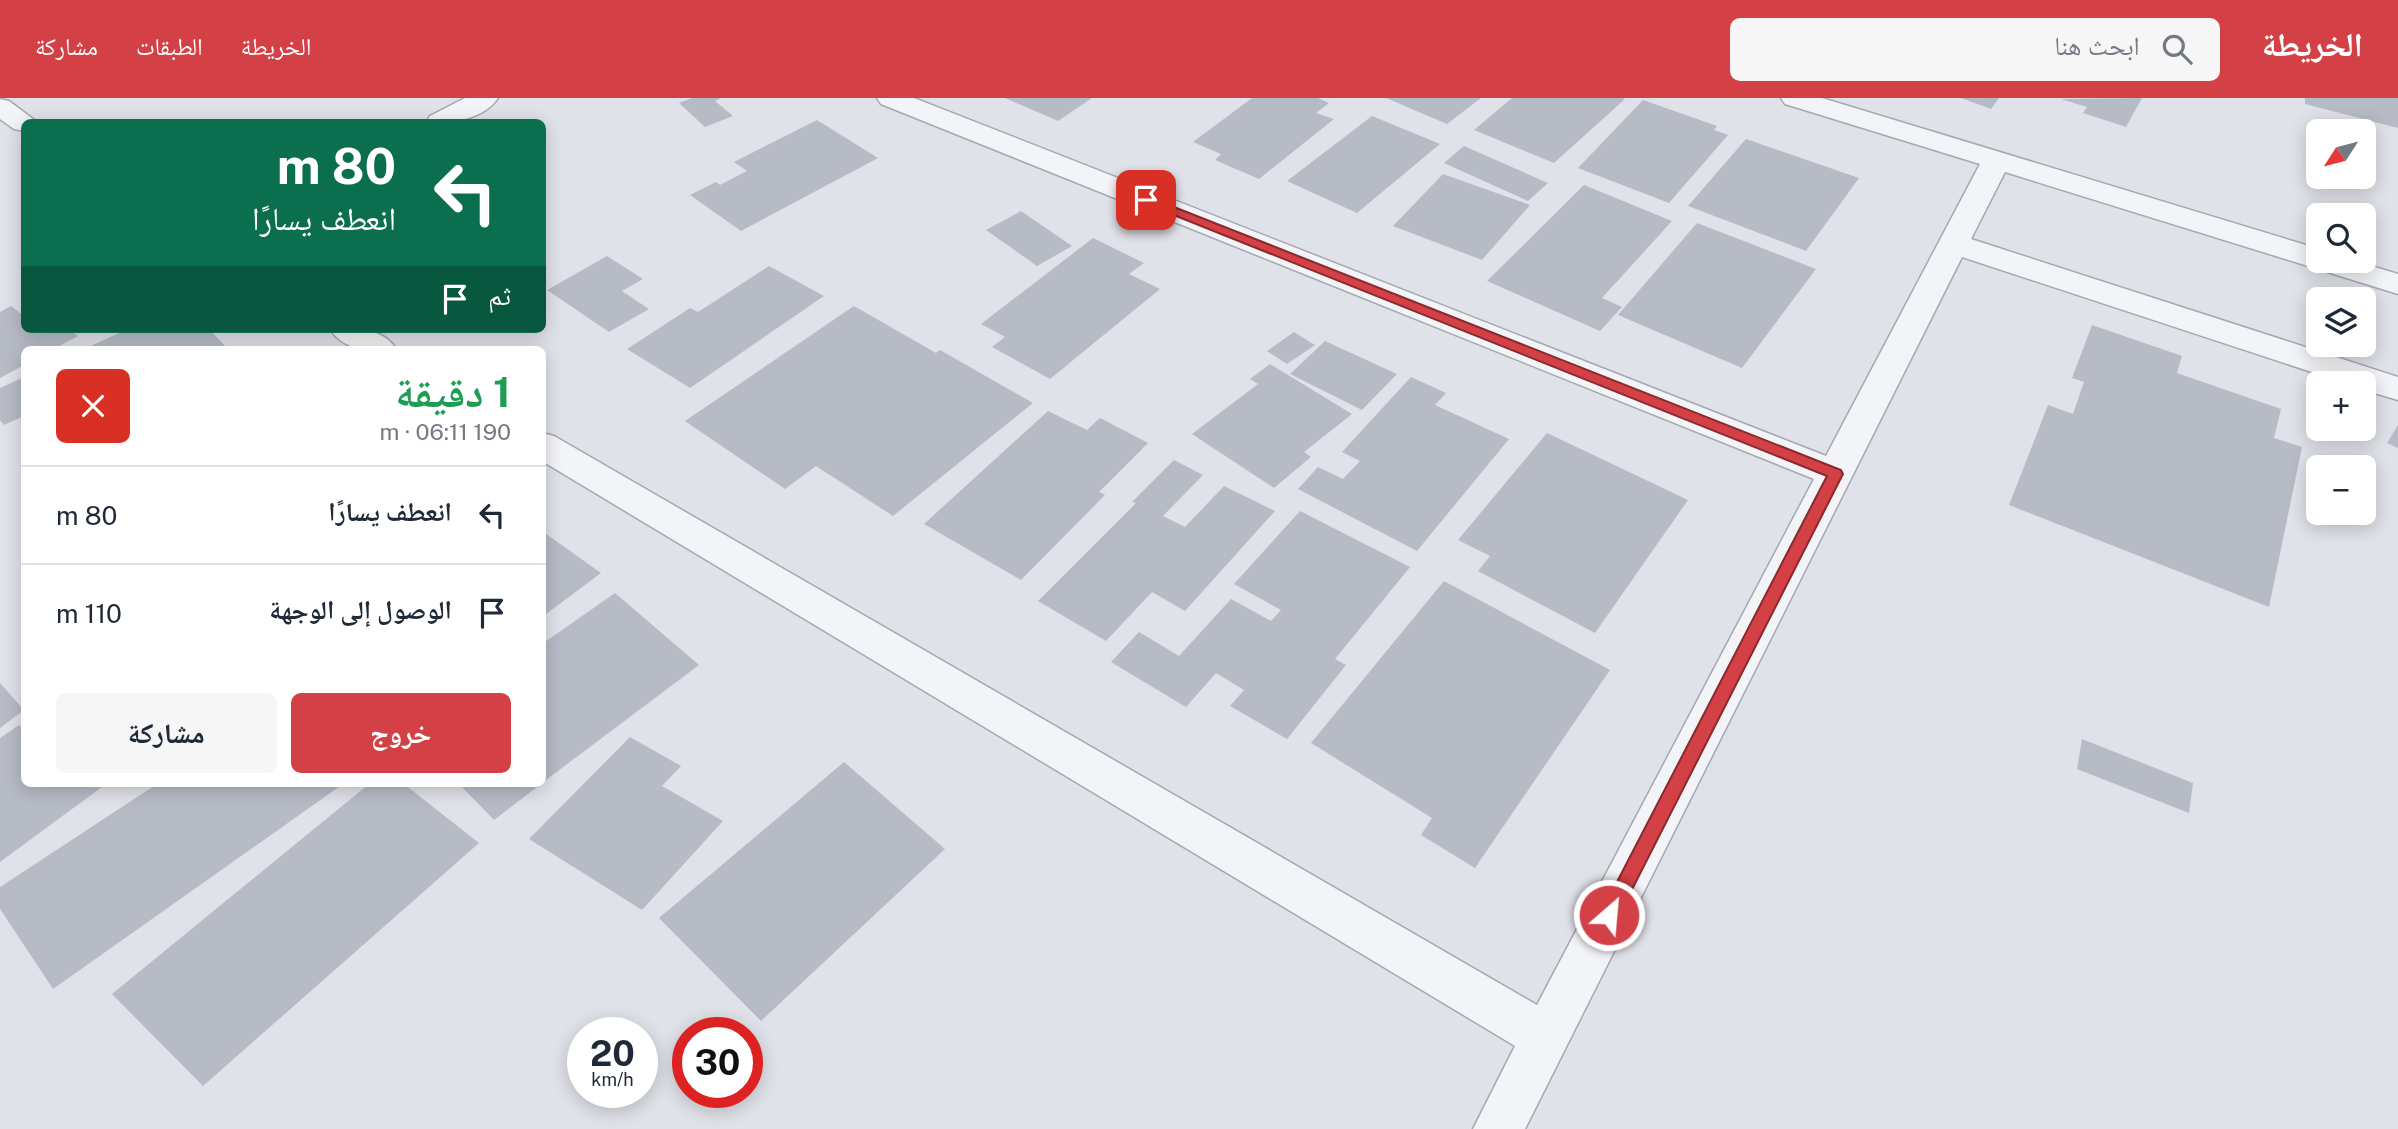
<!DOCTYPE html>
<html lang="ar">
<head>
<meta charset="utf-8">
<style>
	:root { --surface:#fff; --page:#f6f6f7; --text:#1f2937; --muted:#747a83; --line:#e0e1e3; --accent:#d34045 }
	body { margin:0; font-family:"Public Sans","Noto Naskh Arabic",sans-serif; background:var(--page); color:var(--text); direction:rtl; height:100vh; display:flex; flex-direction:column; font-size:26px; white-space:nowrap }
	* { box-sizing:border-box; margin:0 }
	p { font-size:23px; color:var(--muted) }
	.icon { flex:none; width:38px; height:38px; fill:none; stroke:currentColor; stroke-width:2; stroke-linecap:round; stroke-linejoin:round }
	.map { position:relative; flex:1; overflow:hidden; direction:ltr }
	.side { position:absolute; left:21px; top:248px; width:525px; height:441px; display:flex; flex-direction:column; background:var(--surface); border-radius:10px; box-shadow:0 4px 18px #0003; direction:rtl }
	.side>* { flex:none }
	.top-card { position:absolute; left:21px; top:21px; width:525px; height:214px; border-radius:10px; box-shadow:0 4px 18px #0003; direction:rtl; background:#0b6e4f; color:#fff; overflow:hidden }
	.needle { width:46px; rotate:234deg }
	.tools { position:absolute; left:2306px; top:21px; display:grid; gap:14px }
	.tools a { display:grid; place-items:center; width:70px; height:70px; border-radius:10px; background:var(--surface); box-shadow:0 4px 18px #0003; font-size:35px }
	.speed { position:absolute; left:567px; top:919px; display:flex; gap:14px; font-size:35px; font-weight:700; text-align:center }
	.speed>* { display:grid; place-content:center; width:91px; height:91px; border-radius:50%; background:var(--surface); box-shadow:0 4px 18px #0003; line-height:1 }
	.speed small { font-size:18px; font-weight:400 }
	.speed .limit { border:10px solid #d22; background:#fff; color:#111 }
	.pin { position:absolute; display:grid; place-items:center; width:60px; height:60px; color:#fff; margin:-30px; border-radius:14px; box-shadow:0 4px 10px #0006 }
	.me { position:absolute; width:77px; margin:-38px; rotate:27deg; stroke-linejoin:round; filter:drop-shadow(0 0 5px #0008) }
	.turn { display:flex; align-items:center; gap:24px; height:147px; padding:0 35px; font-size:32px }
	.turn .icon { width:91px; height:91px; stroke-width:2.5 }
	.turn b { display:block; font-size:49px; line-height:60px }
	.then { display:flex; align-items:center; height:66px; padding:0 35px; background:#0003; gap:14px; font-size:26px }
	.round { display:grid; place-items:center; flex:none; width:74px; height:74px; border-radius:10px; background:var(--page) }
	.overview { display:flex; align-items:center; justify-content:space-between; height:119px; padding:0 35px }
	h1 { font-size:42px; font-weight:700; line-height:52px; color:#1e9e55 }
	.cta { display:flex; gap:14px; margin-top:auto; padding:14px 35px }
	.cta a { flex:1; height:80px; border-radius:10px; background:var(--accent); color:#fff; font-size:28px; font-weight:700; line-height:80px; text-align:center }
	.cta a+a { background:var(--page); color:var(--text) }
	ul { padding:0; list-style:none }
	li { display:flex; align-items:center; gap:21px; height:98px; padding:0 35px; border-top:2px solid var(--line) }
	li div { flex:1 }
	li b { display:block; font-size:26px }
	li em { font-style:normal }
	header { display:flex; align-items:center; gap:42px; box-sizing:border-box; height:98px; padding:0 35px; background:var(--accent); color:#fff }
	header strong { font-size:33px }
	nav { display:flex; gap:38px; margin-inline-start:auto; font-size:24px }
	.search { width:490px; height:63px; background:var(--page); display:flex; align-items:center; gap:18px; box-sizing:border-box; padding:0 24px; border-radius:10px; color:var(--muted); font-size:26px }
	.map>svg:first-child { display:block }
	.building { fill:#b7bbc6 }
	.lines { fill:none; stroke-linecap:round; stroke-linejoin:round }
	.minor-casing { stroke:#a5a8b3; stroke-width:3 }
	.minor { fill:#f3f4f7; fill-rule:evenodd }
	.route { fill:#d34045; stroke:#892a2d; stroke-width:2 }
</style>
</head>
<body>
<header>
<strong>الخريطة</strong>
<div class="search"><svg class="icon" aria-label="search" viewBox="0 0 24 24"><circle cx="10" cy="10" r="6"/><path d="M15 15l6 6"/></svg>ابحث هنا</div>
<nav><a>الخريطة</a><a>الطبقات</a><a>مشاركة</a></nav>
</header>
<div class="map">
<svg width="2398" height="1031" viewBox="0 0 2398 1031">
	<rect width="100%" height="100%" fill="#e0e2e9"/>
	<!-- building -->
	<path class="building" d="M 692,0 L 721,0 L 715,3 L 733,18 L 705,29 L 679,5 Z
		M 1005,0 L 1092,0 L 1058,23 Z
		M 1252,0 L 1318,0 L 1329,5 L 1316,15 L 1334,21 L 1259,81 L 1215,62 L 1221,56 L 1193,44 Z
		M 1386,0 L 1481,0 L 1447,26 Z
		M 1512,0 L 1622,0 L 1625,1 L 1554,65 L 1474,32 Z
		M 1961,0 L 1999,0 L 1991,11 Z
		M 2142,0 L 2126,29 L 2083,15 L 2087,9 L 2061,1 Z
		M 2305,0 L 2398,0 L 2398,30 L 2305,6 Z
		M 1643,2 L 1717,28 L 1714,32 L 1728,37 L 1669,105 L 1578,70 Z
		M 1372,18 L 1440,46 L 1357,115 L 1287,83 Z
		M 817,22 L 878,60 L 741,133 L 690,97 L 716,84 L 720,87 L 747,73 L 734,64 Z
		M 1746,41 L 1859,80 L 1806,153 L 1688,108 Z
		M 1464,48 L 1548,85 L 1528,103 L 1444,65 Z
		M 1443,76 L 1530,107 L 1482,162 L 1393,128 Z
		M 1584,87 L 1672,123 L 1602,200 L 1622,209 L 1600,233 L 1487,183 Z
		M 1021,113 L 1072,148 L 1037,168 L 986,132 Z
		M 1697,125 L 1816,171 L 1742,270 L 1618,217 Z
		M 1093,140 L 1144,165 L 1129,176 L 1160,191 L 1050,281 L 992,249 L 1005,239 L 981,226 Z
		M 607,158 L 643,181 L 622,193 L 649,211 L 609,234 L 547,192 Z
		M 769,168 L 824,198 L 690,290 L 627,251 L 690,210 L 698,214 Z
		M 11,208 L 24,218 L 24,231 L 69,231 L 78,238 L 52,252 L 24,252 L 24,267 L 0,280 L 0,214 Z
		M 854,208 L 936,255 L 940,252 L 1033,305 L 893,418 L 816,368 L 785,391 L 685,323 Z
		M 2092,227 L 2182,258 L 2177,275 L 2281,311 L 2274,340 L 2302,349 L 2269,509 L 2009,407 L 2048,307 L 2073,316 L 2084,284 L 2072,280 Z
		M 128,231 L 209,231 L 227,250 L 82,252 Z
		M 1294,234 L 1315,247 L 1287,266 L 1267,253 Z
		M 1325,243 L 1397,276 L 1362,312 L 1290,276 Z
		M 1270,266 L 1352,316 L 1304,354 L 1311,359 L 1274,390 L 1192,336 L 1258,286 L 1250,281 Z
		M 24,279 L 24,318 L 4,327 L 0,322 L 0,290 Z
		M 1411,279 L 1446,295 L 1435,307 L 1509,341 L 1417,453 L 1298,391 L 1318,369 L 1343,381 L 1360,363 L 1342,354 Z
		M 1048,313 L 1087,332 L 1100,320 L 1148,345 L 1099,394 L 1105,397 L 1021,482 L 924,426 Z
		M 2398,327 L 2398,350 L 2387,345 Z
		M 1547,335 L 1688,402 L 1595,535 L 1478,473 L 1490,458 L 1458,442 Z
		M 1174,362 L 1203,377 L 1163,418 L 1185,429 L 1224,388 L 1275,413 L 1185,513 L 1152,494 L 1106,543 L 1038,503 L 1136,405 L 1132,404 Z
		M 1300,413 L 1410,469 L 1335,561 L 1346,567 L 1287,641 L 1230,608 L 1244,592 L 1216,575 L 1186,609 L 1111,564 L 1139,534 L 1179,558 L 1231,501 L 1271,523 L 1281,512 L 1234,486 Z
		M 542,433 L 601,475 L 542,519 Z
		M 1444,483 L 1610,572 L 1475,770 L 1421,737 L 1432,720 L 1311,645 Z
		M 615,495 L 699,567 L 542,685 L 542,546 Z
		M 0,585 L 24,612 L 0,630 Z
		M 19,627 L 24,632 L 24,686 L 106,686 L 0,764 L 0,640 Z
		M 630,639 L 681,668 L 662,688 L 723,723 L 642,812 L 529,741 Z
		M 2082,641 L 2193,685 L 2189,715 L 2077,671 Z
		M 844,664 L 945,751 L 761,923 L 659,820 Z
		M 157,686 L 343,686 L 53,891 L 0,811 L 0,789 Z
		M 369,686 L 404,686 L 479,745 L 203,988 L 112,896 Z
		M 459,686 L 541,686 L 494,722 Z"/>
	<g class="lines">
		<defs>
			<path id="minor" d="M 465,0 L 498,0 C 483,22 450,26 426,24 L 430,18 Z
				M 877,0 L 914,0 L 1826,358 L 1980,66 L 1785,6 L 1781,0 L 1822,0 L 2319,151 L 2319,163 L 2355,163 L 2398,176 L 2398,196 L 2005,74 L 1971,141 L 2398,279 L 2398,302 L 2364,292 L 2364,285 L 2345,285 L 1962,159 L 1525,1031 L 1473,1031 L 1515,948 L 542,363 L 542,335 L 554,338 L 1537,907 L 1814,381 L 881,6 Z
				M 0,1 L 9,3 L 37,24 L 24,24 L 24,33 L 14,31 L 0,21 Z
				M 330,231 C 355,231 382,228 397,252 C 372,252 345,255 330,231 Z"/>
		</defs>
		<!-- minor casing -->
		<use href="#minor" class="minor-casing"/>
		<!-- minor -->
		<use href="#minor" class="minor"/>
	</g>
	<!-- route -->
	<path class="route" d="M 1146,98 L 1841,372 L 1843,376 L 1616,823 L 1609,825 L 1603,823 L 1600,817 L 1603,811 L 1827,378 L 1141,104 L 1140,102 Z"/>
</svg>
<div class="tools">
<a><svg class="needle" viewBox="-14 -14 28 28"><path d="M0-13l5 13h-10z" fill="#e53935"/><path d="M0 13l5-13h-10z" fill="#747a83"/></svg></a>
<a><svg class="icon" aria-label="search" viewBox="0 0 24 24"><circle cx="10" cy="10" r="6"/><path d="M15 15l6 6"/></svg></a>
<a><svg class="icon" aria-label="layers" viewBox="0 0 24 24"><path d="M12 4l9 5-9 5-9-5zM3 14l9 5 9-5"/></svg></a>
<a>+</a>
<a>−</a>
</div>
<div class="speed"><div>20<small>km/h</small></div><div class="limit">30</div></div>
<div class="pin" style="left:1146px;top:102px;background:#d93025"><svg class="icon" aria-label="arrive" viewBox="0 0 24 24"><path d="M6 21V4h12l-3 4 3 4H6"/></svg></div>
<svg class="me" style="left:1609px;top:817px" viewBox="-20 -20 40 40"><circle r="17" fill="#d34045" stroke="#fff" stroke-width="3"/><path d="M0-11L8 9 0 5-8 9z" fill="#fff"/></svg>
<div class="top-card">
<div class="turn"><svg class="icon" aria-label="left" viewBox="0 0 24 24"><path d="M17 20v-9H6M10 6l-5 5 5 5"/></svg><div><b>80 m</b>انعطف يسارًا</div></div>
<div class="then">ثم<svg class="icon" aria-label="arrive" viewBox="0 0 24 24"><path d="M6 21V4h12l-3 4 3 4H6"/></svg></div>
</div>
<section class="side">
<div class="overview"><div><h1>1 دقيقة</h1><p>190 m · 06:11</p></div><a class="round" style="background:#d93025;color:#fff"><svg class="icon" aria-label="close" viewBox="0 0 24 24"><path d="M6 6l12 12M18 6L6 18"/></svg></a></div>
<ul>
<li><svg class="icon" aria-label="left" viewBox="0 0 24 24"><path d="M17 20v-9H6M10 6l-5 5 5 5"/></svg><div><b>انعطف يسارًا</b></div><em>80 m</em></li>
<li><svg class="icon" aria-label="arrive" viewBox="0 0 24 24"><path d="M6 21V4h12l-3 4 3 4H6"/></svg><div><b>الوصول إلى الوجهة</b></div><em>110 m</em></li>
</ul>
<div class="cta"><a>خروج</a><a>مشاركة</a></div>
</section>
</div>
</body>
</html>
